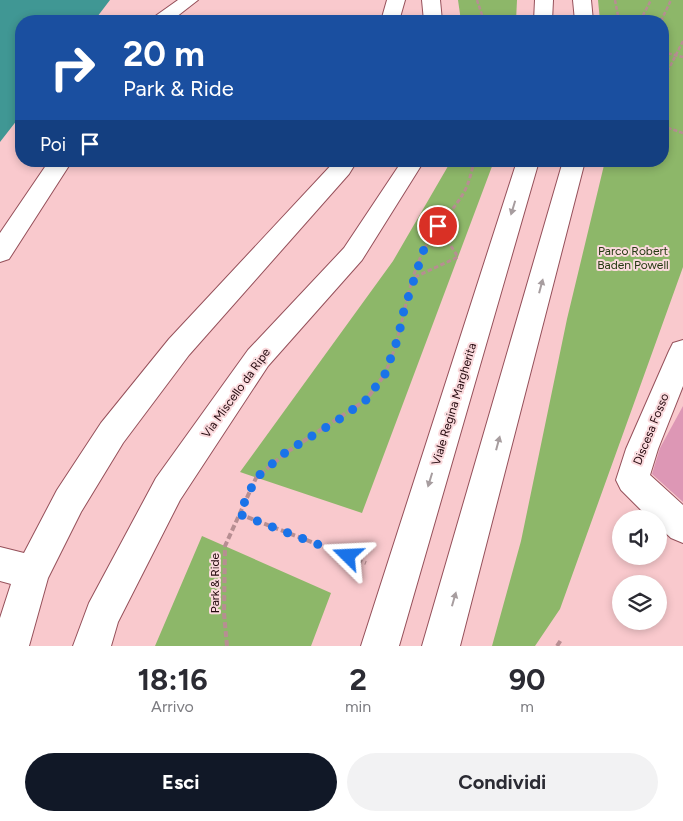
<!DOCTYPE html>
<html lang="it">
<head>
<meta charset="utf-8">
<style>
	:root { --surface:#fff; --page:#f2f2f3; --text:#2b2b33; --muted:#7c7c81; --accent:#111827 }
	body { margin:0; font-family:Figtree,sans-serif; background:var(--page); color:var(--text); height:100vh; display:flex; flex-direction:column; font-size:19px; white-space:nowrap }
	* { box-sizing:border-box; margin:0 }
	p { font-size:16px; color:var(--muted) }
	.icon { flex:none; width:28px; height:28px; fill:none; stroke:currentColor; stroke-width:2; stroke-linecap:round; stroke-linejoin:round }
	.map { position:relative; height:646px; overflow:hidden }
	.details { display:flex; flex-direction:column; background:var(--surface); flex:1 }
	.details>* { flex:none }
	.banner { position:absolute; left:15px; top:15px; width:654px; height:152px; border-radius:20px; box-shadow:0 2px 8px #0003; background:#1a4fa0; color:#fff; overflow:hidden }
	.tools { position:absolute; left:612px; top:510px; display:grid; gap:10px }
	.tools a { display:grid; place-items:center; width:55px; height:55px; border-radius:50%; background:var(--surface); box-shadow:0 2px 8px #0003; font-size:25px }
	.pin { position:absolute; display:grid; place-items:center; width:42px; height:42px; color:#fff; margin:-21px; border:2px solid #fff; border-radius:50%; box-shadow:0 1px 5px #0007 }
	.me { position:absolute; width:55px; margin:-28px; rotate:291deg; stroke-linejoin:round; filter:drop-shadow(0 0 4px #0008) }
	.turn { display:flex; align-items:center; gap:18px; height:105px; padding:0 25px; font-size:22px }
	.turn .icon { width:65px; height:65px; stroke-width:2.5 }
	.turn b { display:block; font-size:35px; line-height:42px }
	.then { display:flex; align-items:center; height:48px; padding:0 25px; background:#0003; gap:10px; font-size:19px }
	.eta { display:flex; justify-content:space-evenly; align-items:center; height:85px; text-align:center }
	.eta b { font-size:30px; font-weight:700; line-height:35px }
	.button { display:flex; gap:10px; margin-top:auto; padding:10px 25px }
	.button a { flex:1; height:58px; border-radius:30px; background:var(--accent); color:#fff; font-size:20px; font-weight:700; line-height:58px; text-align:center }
	.button a+a { background:var(--page); color:var(--text) }
	.map>svg:first-child { display:block }
	.green { fill:#8db769 }
	.water { fill:#409794 }
	.building { fill:#dd97b5 }
	.lines { fill:none; stroke-linecap:round; stroke-linejoin:round }
	.minor-casing { stroke:#95505a; stroke-width:2 }
	.path-far2 { stroke:#b78e92; stroke-width:2.5; stroke-dasharray:4 2; stroke-linecap:butt }
	.path-far1 { stroke:#b78e92; stroke-width:3; stroke-dasharray:4.5 2.5; stroke-linecap:butt }
	.path { stroke:#b78e92; stroke-width:4; stroke-dasharray:6 3; stroke-linecap:butt }
	.minor { fill:#fff; fill-rule:evenodd }
	.oneway { fill:#a79d9f }
	.route { stroke:#1a73e8; stroke-width:9; stroke-dasharray:0 16.2 }
	.labels { text-anchor:middle; stroke-width:4; stroke-linejoin:round; paint-order:stroke }
	.park-label { font-size:12px; fill:#253912; stroke:#fbdadd }
	.street-label { font-size:12px; fill:#24090e; stroke:#fbdadd }
</style>
</head>
<body>
<div class="map">
<svg width="683" height="646" viewBox="0 0 683 646">
	<rect width="100%" height="100%" fill="#f9c9cd"/>
	<!-- green -->
	<path class="green" d="M 458,0 L 517,0 L 516,21 L 461,21 Z
		M 598,0 L 683,0 L 683,267 L 560,609 L 535,646 L 492,646 L 521,541 L 567,319 L 605,161 L 662,161 L 662,21 L 600,21 Z
		M 451,161 L 494,161 L 362,513 L 240,472 L 393,261 Z
		M 202,536 L 331,593 L 311,646 L 155,646 Z"/>
	<!-- water -->
	<path class="water" d="M 0,0 L 110,0 L 94,21 L 21,21 L 21,115 L 0,142 Z"/>
	<!-- building -->
	<path class="building" d="M 683,406 L 683,502 L 652,474 L 660,448 Z"/>
	<g class="lines">
		<defs>
			<path id="minor" d="M 178,0 L 198,0 L 171,21 L 151,21 L 154,17 Z
				M 387,0 L 405,0 L 399,21 L 381,21 Z
				M 422,0 L 440,0 L 442,21 L 424,21 Z
				M 535,0 L 553,0 L 552,21 L 534,21 Z
				M 573,0 L 591,0 L 593,21 L 575,21 Z
				M 49,161 L 72,161 L 9,259 L 0,262 L 0,233 Z
				M 335,161 L 357,161 L 349,174 L 189,355 L 123,443 L 81,512 L 48,578 L 29,646 L 0,646 L 0,618 L 11,584 L 0,581 L 0,547 L 24,553 L 57,490 L 101,423 L 169,339 Z
				M 402,161 L 424,161 L 362,260 L 268,366 L 180,500 L 118,622 L 111,646 L 73,646 L 89,603 L 156,478 L 248,350 L 344,248 Z
				M 517,161 L 539,161 L 399,646 L 361,646 Z
				M 563,161 L 585,161 L 460,646 L 422,646 Z
				M 683,340 L 683,386 L 658,449 L 650,475 L 683,505 L 683,543 L 671,538 L 659,527 L 659,519 L 650,519 L 621,490 L 616,480 L 626,449 L 669,351 L 673,343 Z"/>
		</defs>
		<!-- minor casing -->
		<use href="#minor" class="minor-casing"/>
		<!-- path-far2 -->
		<path class="path-far2" d="M 477,0 L 484,21
			M 615,0 L 619,21
			M 640,21 L 651,0
			M 661,21 L 671,0
			M 662,52 L 683,57
			M 662,82 L 683,41
			M 662,126 L 683,133
			M 474,164 L 475,161"/>
		<!-- path-far1 -->
		<path class="path-far1" d="M 415,277 L 458,257 L 438,226
			M 384,375 C 404,335 404,288 425,248 C 435,227 453,212 464,192 C 469,184 471,172 474,163"/>
		<!-- path -->
		<path class="path" d="M 239,514 L 366,563
			M 227,646 L 224,613 L 225,546 L 256,478 L 287,452 L 366,400 L 385,374
			M 557,646 L 561,640"/>
		<!-- minor -->
		<use href="#minor" class="minor"/>
	</g>
	<!-- one-way arrows -->
	<defs><path id="oneway-solid" d="M-6-.8H1V-3.2L6.5 0L1 3.2V.8H-6Z" transform="scale(1.25)"/></defs>
	<g class="oneway">
		<use href="#oneway-solid" transform="translate(513 208) rotate(107)"/>
		<use href="#oneway-solid" transform="translate(541 286) rotate(-75)"/>
		<use href="#oneway-solid" transform="translate(498 443) rotate(-75)"/>
		<use href="#oneway-solid" transform="translate(430 480) rotate(107)"/>
		<use href="#oneway-solid" transform="translate(454 599) rotate(-74)"/>
	</g>
	<g class="lines">
		<!-- route -->
		<path class="route" d="M 348,556 L 239,514 L 256,478 L 286,452 L 338,420 L 366,400 L 385,374 L 398,338 L 404,310 L 424,249 L 438,226"/>
	</g>
	<g class="labels">
		<!-- park labels -->
		<g class="park-label">
			<text x="633" y="255">Parco Robert<tspan x="633" dy="14">Baden Powell</tspan></text>
		</g>
		<!-- street labels -->
		<g class="street-label">
			<text transform="translate(236 393) rotate(-54)" y="4">Via Miscello da Ripe</text>
			<text transform="translate(454 404) rotate(-73)" y="4">Viale Regina Margherita</text>
			<text transform="translate(651 429) rotate(-68)" y="4">Discesa Fosso</text>
			<text transform="translate(215 583) rotate(-90)" y="4">Park &amp; Ride</text>
		</g>
	</g>
</svg>
<div class="tools">
<a><svg class="icon" aria-label="sound" viewBox="0 0 24 24"><path d="M4 9h4l5-4v14l-5-4H4zM17 9q2 3 0 6"/></svg></a>
<a><svg class="icon" aria-label="layers" viewBox="0 0 24 24"><path d="M12 4l9 5-9 5-9-5zM3 14l9 5 9-5"/></svg></a>
</div>
<div class="pin" style="left:438px;top:226px;background:#d93025"><svg class="icon" aria-label="arrive" viewBox="0 0 24 24"><path d="M6 21V4h12l-3 4 3 4H6"/></svg></div>
<svg class="me" style="left:348px;top:556px" viewBox="-20 -20 40 40"><path d="M0-17L14 15 0 8-14 15z" fill="#1a73e8" stroke="#fff" stroke-width="4"/></svg>
<div class="banner">
<div class="turn"><svg class="icon" aria-label="right" viewBox="0 0 24 24"><path d="M7 20v-9h11M14 6l5 5-5 5"/></svg><div><b>20 m</b>Park &amp; Ride</div></div>
<div class="then">Poi<svg class="icon" aria-label="arrive" viewBox="0 0 24 24"><path d="M6 21V4h12l-3 4 3 4H6"/></svg></div>
</div>
</div>
<section class="details">
<div class="eta">
<div><b>18:16</b><p>Arrivo</p></div>
<div><b>2</b><p>min</p></div>
<div><b>90</b><p>m</p></div>
</div>
<div class="button"><a>Esci</a><a>Condividi</a></div>
</section>
</body>
</html>
